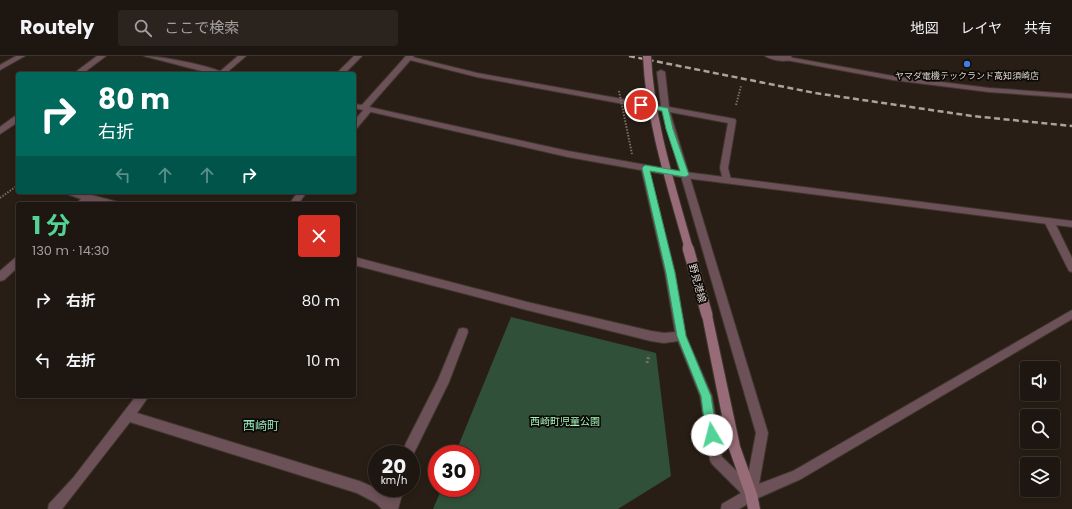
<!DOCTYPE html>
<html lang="ja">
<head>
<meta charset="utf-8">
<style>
	:root { --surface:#1e1610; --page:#2b231e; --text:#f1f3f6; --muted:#a19f9f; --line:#3c3530; --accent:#53d396 }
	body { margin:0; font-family:Poppins,"Noto Sans JP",sans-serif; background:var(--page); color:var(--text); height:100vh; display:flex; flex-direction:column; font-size:15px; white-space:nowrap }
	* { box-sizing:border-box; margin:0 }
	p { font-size:13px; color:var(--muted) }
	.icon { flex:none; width:22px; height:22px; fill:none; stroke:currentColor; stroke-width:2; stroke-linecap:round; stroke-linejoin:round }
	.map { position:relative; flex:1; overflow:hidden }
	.sheet { position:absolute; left:16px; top:146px; width:340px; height:196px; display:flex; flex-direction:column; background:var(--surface); border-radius:4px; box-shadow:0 2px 6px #0003,0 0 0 1px var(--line) }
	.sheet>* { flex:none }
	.top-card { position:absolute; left:16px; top:16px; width:340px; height:122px; border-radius:4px; box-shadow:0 2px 6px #0003,0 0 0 1px var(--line); background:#00695c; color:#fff; overflow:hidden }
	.fabs { position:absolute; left:1020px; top:305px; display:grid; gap:8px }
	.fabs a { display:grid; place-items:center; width:40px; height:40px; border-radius:4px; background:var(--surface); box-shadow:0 2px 6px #0003,0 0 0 1px var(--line); font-size:20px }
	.speed { position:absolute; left:368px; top:389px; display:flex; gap:8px; font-size:20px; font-weight:700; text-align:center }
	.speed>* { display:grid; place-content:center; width:52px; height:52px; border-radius:50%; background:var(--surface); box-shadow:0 2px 6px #0003,0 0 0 1px var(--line); line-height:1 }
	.speed small { font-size:10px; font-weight:400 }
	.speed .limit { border:6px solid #d22; background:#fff; color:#111 }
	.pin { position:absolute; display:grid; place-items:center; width:34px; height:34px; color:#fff; margin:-17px; border:2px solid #fff; border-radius:50%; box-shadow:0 1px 4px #0007 }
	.me { position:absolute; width:44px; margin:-22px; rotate:352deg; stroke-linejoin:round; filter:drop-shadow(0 0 3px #0008) }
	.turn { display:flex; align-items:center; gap:14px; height:84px; padding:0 16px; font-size:18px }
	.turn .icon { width:52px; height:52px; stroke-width:2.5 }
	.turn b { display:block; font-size:28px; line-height:34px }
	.lanes { display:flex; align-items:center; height:38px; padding:0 16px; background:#0003; justify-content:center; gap:20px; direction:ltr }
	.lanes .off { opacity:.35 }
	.round { display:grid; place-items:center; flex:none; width:42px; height:42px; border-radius:4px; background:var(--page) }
	.headline { display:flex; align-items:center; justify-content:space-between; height:68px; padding:0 16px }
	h1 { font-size:24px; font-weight:700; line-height:30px; color:var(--accent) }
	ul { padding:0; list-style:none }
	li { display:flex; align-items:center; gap:12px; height:60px; padding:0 16px }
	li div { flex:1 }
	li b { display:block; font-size:15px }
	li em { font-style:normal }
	header { display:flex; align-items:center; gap:24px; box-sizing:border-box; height:56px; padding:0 20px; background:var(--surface); border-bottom:1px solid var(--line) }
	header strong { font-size:19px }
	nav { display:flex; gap:22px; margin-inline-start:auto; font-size:14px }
	.search { width:280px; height:36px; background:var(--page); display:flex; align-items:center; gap:10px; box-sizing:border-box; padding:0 14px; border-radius:4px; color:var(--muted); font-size:15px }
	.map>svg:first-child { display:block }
	.green { fill:#31503a }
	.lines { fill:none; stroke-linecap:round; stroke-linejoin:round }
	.service-casing { stroke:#41382f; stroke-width:2 }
	.minor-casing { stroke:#41382f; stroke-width:2 }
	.tertiary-casing { stroke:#41382f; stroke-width:2 }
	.secondary-casing { stroke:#41382f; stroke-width:2 }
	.path-far1 { stroke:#797069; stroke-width:2; stroke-dasharray:1.5 1.5; stroke-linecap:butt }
	.path { stroke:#797069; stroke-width:3; stroke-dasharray:2 2; stroke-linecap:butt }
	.service { fill:#6c5158; fill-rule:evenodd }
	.minor { fill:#6c5158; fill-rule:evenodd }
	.tertiary { fill:#6c5158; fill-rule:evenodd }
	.secondary { fill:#976c78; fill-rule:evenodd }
	.rail { stroke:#aba39c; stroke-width:2.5; stroke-dasharray:6 3.5; stroke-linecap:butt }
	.secondary-bridge-far1-casing { stroke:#41382f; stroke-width:10; stroke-linecap:butt }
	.secondary-bridge-casing { stroke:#41382f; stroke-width:13; stroke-linecap:butt }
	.path-bridge { stroke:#797069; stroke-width:2; stroke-dasharray:1.5 1.5; stroke-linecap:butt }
	.secondary-bridge-far1 { stroke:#976c78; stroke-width:8 }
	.secondary-bridge { stroke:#976c78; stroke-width:11 }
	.route { fill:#53d396; stroke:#368962 }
	.shop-dot { fill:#3f7fe0; stroke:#0d0906; stroke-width:1.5 }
	.labels { text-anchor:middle; stroke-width:3.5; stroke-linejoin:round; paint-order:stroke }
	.far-poi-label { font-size:9px; fill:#ded7d1; stroke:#0d0906 }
	.street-label { font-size:10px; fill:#ded7d1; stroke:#0d0906 }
	.park-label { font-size:10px; fill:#a4f6bb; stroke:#0d0906 }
	.quarter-label { font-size:12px; fill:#93e3b7; stroke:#0d0906 }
</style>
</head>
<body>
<header>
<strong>Routely</strong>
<div class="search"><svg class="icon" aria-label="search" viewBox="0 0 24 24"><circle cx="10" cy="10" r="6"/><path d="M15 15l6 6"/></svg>ここで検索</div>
<nav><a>地図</a><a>レイヤ</a><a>共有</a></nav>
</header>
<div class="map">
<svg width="1072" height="453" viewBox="0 0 1072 453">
	<rect width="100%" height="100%" fill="#281e15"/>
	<!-- green -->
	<path class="green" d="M 511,261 L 656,297 L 671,420 L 618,453 L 433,453 L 442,432 L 471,432 L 471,398 L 455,398 Z"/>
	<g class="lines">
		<defs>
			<path id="service" d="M 16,0 L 25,0 L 0,14 L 0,9 Z
				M 354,0 L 362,0 L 344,18 L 336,18 Z
				M 463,272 L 467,273 L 468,276 L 449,326 L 411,403 L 411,398 L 402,398 L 406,387 L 438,324 L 459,273 Z
				M 392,432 L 404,432 L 398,453 L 386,453 Z"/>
			<path id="minor" d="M 97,0 L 106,0 L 82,18 L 73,18 Z
				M 238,0 L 246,0 L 225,18 L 217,18 Z
				M 408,0 L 477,17 L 661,50 L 657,16 L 661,14 L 665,16 L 669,51 L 735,63 L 736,65 L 728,112 L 731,124 L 727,127 L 723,124 L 720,112 L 728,67 L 670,56 L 768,377 L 759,428 L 793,415 L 1072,254 L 1072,263 L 801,423 L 756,443 L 739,453 L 721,453 L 722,448 L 741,437 L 712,408 L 710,404 L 700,340 L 678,285 L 664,287 L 651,285 L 527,254 L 354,209 L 354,201 L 527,246 L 651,275 L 664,277 L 675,276 L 665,217 L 641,112 L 642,110 L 648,110 L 675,217 L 686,280 L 712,340 L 722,401 L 747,425 L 756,377 L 662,55 L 477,21 L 406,3 L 404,2 Z
				M 765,0 L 791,0 L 792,3 C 786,7 771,4 765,0 Z
				M 366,51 L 369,51 L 373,53 L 357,72 L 354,72 L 354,65 Z
				M 15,60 L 18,60 L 18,66 L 0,78 L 0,71 Z
				M 66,136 L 80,136 L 118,146 L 119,148 L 101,148 L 89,145 L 86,148 L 76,148 L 81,143 L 67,138 Z
				M 298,136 L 307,136 L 298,148 L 289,148 Z
				M 1049,162 L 1054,165 L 1072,202 L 1072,216 L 1069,215 L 1044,165 Z
				M 18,201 L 18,211 L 4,224 L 0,225 L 0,215 L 15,202 Z
				M 136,340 L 149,340 L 137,357 L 359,425 C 374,431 391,438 397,453 L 382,453 L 376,447 L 357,437 L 130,366 L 62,453 L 48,453 L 49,448 L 73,422 Z"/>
			<path id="tertiary" d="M 144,0 C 159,0 214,10 225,18 L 213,18 Z
				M 406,0 L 414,0 L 369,51 L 568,95 L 685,116 L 1072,165 L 1072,171 L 685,122 L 568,101 L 354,52 L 354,48 L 362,49 Z
				M 788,1 L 893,20 L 989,32 L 1072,38 L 1072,42 L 989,36 L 893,24 L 786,4 L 786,2 Z"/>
			<path id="secondary" d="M 707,255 L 711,256 L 712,259 L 740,390 L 757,438 L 760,453 L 748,453 L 745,438 L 728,390 L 702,259 L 703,256 Z"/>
		</defs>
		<!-- service casing -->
		<use href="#service" class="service-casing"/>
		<!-- minor casing -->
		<use href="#minor" class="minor-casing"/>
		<!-- tertiary casing -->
		<use href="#tertiary" class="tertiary-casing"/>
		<!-- secondary casing -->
		<use href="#secondary" class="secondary-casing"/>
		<!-- path-far1 -->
		<path class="path-far1" d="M 736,49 L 741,30
			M 0,142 L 18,129"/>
		<!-- path -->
		<path class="path" d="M 647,307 L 649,299"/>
		<!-- service -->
		<use href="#service" class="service"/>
		<!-- minor -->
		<use href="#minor" class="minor"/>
		<!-- tertiary -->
		<use href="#tertiary" class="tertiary"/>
		<!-- secondary -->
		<use href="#secondary" class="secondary"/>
		<!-- rail -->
		<path class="rail" d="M 629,0 L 815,37 L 972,60 L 1072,70"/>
		<defs>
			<path id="secondary-bridge-far1" d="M 647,0 C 650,66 671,129 689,193"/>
			<path id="secondary-bridge" d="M 688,192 L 707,259"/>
		</defs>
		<!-- secondary-bridge-far1 casing -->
		<use href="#secondary-bridge-far1" class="secondary-bridge-far1-casing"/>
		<!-- secondary-bridge casing -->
		<use href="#secondary-bridge" class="secondary-bridge-casing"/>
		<!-- path-bridge -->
		<path class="path-bridge" d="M 619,35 L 632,98"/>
		<!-- secondary-bridge-far1 -->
		<use href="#secondary-bridge-far1" class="secondary-bridge-far1"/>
		<!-- secondary-bridge -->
		<use href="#secondary-bridge" class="secondary-bridge"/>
	</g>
	<!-- route -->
	<path class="route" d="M 639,47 L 668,52 L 673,73 L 689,119 L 685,121 L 650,115 L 675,217 L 686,280 L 711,340 L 717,379 L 716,382 L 712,384 L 708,382 L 706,379 L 701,340 L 677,280 L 666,217 L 642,112 L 645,109 L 680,115 L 666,73 L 662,55 L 639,50 Z"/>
	<!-- markers -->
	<circle class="shop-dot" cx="967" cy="8" r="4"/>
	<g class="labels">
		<!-- far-poi labels -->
		<g class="far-poi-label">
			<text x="967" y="23">ヤマダ電機テックランド高知須崎店</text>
		</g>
		<!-- street labels -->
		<g class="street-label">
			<text transform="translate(698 227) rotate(75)" y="4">野見港線</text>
		</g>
		<!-- park labels -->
		<g class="park-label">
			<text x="565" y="369">西崎町児童公園</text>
		</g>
		<!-- quarter labels -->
		<g class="quarter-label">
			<text x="261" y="374">西崎町</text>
		</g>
	</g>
</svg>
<div class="fabs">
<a><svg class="icon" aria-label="sound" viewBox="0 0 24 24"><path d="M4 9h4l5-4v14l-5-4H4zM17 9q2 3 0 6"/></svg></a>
<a><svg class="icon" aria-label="search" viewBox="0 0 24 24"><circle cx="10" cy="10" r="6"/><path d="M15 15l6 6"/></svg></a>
<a><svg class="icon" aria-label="layers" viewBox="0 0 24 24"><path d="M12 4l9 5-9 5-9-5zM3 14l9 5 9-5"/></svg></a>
</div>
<div class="speed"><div>20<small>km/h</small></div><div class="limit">30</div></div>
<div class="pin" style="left:641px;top:49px;background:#d93025"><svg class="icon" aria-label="arrive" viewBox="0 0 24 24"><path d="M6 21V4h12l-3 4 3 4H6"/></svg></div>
<svg class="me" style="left:712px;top:379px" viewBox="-20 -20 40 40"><circle r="19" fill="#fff"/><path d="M0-13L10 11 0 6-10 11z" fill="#53d396"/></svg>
<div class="top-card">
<div class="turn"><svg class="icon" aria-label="right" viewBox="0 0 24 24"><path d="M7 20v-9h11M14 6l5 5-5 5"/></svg><div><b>80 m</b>右折</div></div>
<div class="lanes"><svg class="icon off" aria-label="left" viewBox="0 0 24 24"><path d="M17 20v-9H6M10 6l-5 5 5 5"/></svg><svg class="icon off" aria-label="ahead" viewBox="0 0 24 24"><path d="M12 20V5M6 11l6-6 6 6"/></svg><svg class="icon off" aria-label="ahead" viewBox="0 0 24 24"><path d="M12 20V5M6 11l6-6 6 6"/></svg><svg class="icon" aria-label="right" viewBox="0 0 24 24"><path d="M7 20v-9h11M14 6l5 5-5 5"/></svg></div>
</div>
<section class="sheet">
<div class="headline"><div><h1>1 分</h1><p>130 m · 14:30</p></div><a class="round" style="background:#d93025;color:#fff"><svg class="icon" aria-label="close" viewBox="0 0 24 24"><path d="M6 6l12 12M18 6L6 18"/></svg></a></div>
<ul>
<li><svg class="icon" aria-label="right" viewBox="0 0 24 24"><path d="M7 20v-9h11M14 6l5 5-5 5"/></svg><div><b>右折</b></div><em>80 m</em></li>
<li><svg class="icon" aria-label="left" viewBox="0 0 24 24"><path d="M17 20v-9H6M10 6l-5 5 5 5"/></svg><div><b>左折</b></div><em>10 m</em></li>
</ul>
</section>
</div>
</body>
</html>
